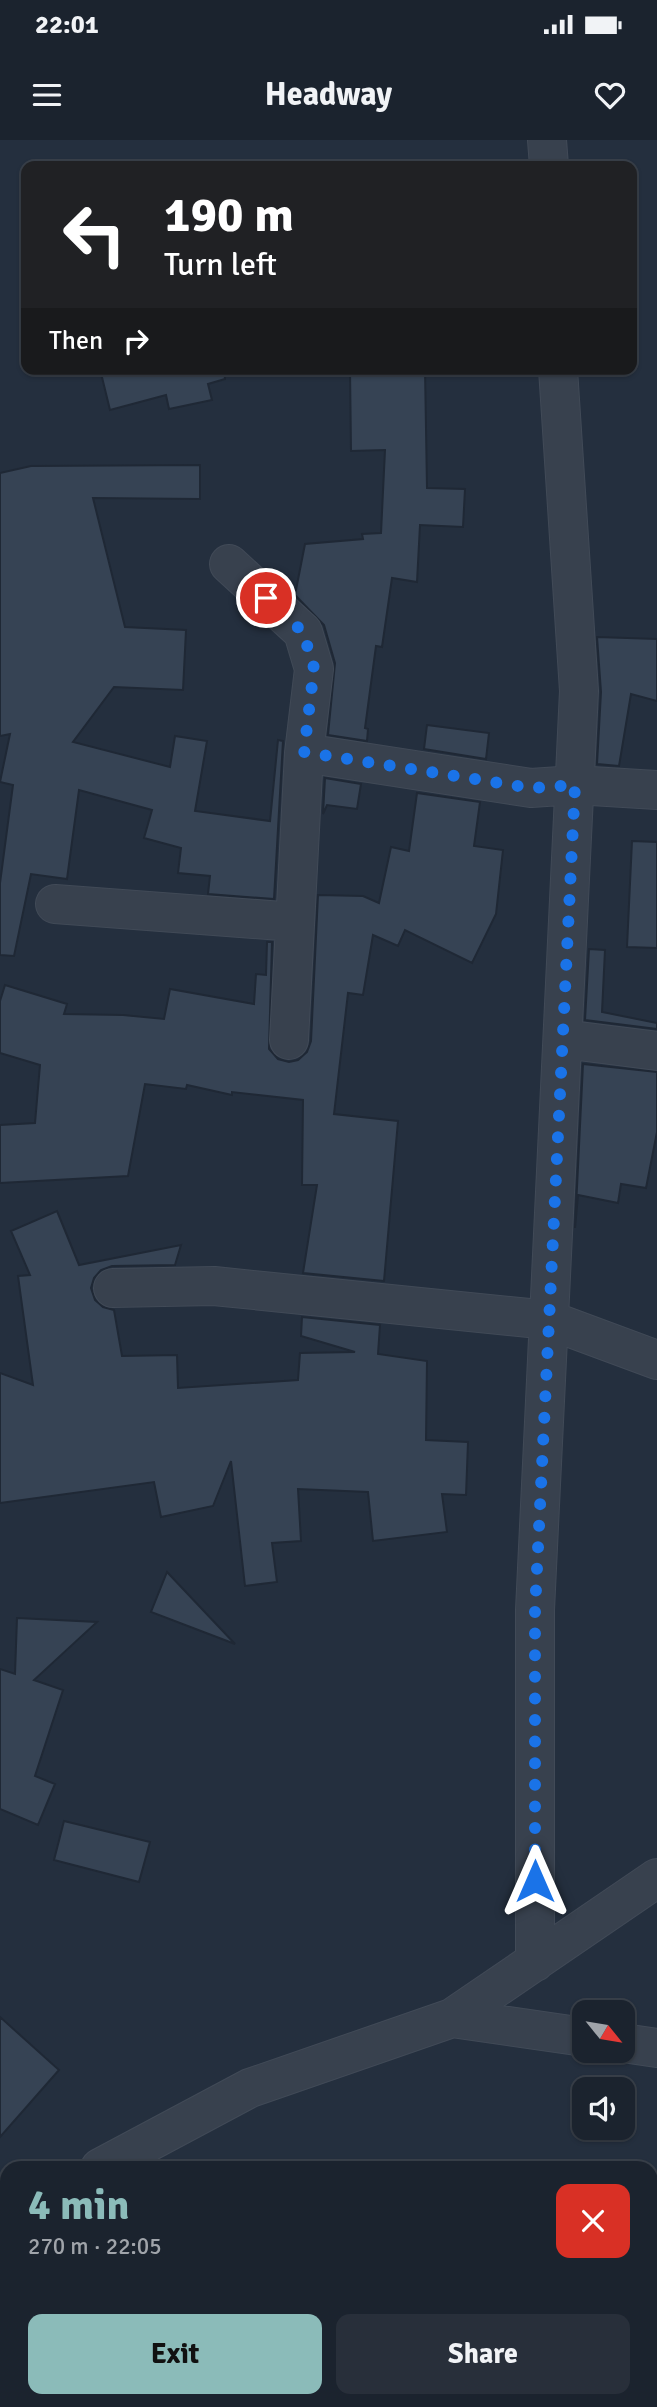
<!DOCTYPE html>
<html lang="en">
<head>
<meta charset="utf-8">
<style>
	:root { --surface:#1b232e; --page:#282f3a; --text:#f1f3f6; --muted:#a0a4aa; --line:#39404a; --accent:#8bbbb9 }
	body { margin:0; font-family:Signika,sans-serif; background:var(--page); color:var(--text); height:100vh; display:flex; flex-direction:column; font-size:26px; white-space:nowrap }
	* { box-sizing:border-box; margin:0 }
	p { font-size:23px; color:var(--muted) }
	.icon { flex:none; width:38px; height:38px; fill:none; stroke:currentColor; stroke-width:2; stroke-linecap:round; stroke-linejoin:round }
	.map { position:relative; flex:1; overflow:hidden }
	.side { position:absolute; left:0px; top:2021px; width:658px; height:247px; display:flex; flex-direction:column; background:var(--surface); border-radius:21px 21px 0 0; box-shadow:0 2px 5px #0004,0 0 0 2px var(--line) }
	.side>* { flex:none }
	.banner { position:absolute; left:21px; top:21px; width:616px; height:214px; border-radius:14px; box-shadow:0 2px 5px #0004,0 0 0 2px var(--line); background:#202124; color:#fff; overflow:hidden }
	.needle { width:46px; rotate:120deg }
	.buttons { position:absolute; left:572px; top:1860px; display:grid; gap:14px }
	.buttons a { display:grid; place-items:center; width:63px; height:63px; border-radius:14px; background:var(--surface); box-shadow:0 2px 5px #0004,0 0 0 2px var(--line); font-size:35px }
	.pin { position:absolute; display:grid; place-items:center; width:60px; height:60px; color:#fff; margin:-30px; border:4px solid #fff; border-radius:50%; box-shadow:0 2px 7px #0007 }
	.me { position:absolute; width:77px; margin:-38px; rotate:0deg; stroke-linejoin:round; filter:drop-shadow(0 0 5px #0008) }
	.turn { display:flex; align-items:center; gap:24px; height:147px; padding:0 28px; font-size:32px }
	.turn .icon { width:91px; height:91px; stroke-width:2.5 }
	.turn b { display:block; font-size:49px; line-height:60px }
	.then { display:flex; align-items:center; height:66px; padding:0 28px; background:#0003; gap:14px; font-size:26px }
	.round { display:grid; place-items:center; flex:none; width:74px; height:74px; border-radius:14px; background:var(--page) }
	.summary { display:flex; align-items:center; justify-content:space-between; height:119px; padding:0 28px }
	h1 { font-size:42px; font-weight:700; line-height:52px; color:var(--accent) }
	.primary-button { display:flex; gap:14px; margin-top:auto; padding:14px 28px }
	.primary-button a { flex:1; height:80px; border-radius:14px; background:var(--accent); color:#111; font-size:28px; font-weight:700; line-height:80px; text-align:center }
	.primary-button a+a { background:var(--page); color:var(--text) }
	.status { display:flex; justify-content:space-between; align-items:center; height:49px; padding:0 35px; background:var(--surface); direction:ltr }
	.status svg { height:19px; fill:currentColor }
	header { display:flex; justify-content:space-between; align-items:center; height:91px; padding:0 28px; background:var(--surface); font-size:32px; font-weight:700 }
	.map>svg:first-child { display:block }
	.building { fill:#364354; stroke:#1f2835; stroke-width:2 }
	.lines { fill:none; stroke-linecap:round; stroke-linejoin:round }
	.street-casing { stroke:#414a57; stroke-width:40 }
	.street { stroke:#38414e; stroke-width:38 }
	.route { stroke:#1a73e8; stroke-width:12; stroke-dasharray:0 21.6 }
</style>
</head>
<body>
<div class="status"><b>22:01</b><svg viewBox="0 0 49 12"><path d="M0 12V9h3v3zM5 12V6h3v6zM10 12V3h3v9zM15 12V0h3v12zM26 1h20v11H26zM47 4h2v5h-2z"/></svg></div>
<header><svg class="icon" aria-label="menu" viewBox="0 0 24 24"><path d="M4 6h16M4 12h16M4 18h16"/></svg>Headway<svg class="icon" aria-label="heart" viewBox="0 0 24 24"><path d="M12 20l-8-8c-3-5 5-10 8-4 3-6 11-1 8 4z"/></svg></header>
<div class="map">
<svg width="657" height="2267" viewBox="0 0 657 2267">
	<rect width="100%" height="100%" fill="#242f3e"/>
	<!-- building -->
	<path class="building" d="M 100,229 L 224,229 L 225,239 L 208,244 L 212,260 L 169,269 L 166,255 L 110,270 Z
		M 350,229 L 425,229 L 427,348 L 465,349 L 463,387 L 420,385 L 417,442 L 392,438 L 382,507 L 376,506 L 365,588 L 368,589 L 367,601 L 328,595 L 335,523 L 324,485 L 295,455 L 305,404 L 363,399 L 362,394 L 381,393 L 385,310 L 351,311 Z
		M 200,325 L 200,359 L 93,358 L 125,487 L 186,490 L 183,550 L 114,547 L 73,602 L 170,627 L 175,596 L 207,601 L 195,671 L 270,681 L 278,600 L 283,601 L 274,759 L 208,754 L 210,736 L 178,733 L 181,708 L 144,698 L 152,670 L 79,650 L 67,739 L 31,734 L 14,816 L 0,815 L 0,743 L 13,645 L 0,642 L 10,594 L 0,596 L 0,333 L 31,326 Z
		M 597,497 L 657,499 L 657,561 L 631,554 L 619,626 L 597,624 L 601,552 Z
		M 427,585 L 489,593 L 486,619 L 424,609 Z
		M 325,638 L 361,644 L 357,669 L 327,665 L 323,674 Z
		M 417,653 L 480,662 L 474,706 L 503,710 L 496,774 L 472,823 L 405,790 L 398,806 L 373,795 L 363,855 L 348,853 L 334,974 L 398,981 L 384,1141 L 303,1133 L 317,1045 L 302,1045 L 303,960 L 232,952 L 232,955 L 187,945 L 186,949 L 145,944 L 128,1036 L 0,1043 L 0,985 L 35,983 L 40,925 L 0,913 L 0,861 L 5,845 L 67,864 L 64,874 L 123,875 L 164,879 L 170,849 L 254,864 L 256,834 L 266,835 L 267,802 L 272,802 L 269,909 L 278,919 L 289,922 L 298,920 L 307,912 L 311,901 L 318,755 L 363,756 L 379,763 L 391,707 L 409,711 Z
		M 632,701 L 657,702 L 657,808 L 627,807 Z
		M 589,809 L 605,810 L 602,872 L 657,883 L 657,889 L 585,880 Z
		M 583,924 L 657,932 L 657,992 L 646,1048 L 621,1044 L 618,1063 L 578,1055 L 575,1088 Z
		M 57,1071 L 79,1125 L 181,1105 L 175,1125 L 112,1126 L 101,1130 L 94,1138 L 91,1148 L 95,1160 L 103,1167 L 114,1170 L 122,1216 L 177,1215 L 178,1248 L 298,1240 L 300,1213 L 355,1212 L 301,1196 L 302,1177 L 380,1185 L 378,1214 L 427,1221 L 426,1300 L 468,1302 L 466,1355 L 442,1354 L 447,1392 L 373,1401 L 368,1352 L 298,1349 L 301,1401 L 272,1403 L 277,1442 L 245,1446 L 231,1321 L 213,1366 L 161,1377 L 154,1342 L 0,1363 L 0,1233 L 33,1245 L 18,1136 L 30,1135 L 11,1091 Z
		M 167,1432 L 235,1504 L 151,1472 Z
		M 17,1478 L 97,1482 L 34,1540 L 63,1550 L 35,1636 L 55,1644 L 38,1685 L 0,1669 L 0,1529 L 15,1534 Z
		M 64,1681 L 150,1702 L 139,1742 L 54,1720 Z
		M 0,1877 L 59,1930 L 0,1997 Z"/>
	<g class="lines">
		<defs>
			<path id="street" d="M 547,0 L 549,26
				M 229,424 L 303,492 L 314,529 L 304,613 L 289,900
				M 304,613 L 531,648 L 575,645 L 657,650
				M 55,764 L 295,782
				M 563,899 L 657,911
				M 113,1148 L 214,1146 L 549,1180 L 657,1220
				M 535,1822 L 535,1470 L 579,551 L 558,229
				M 452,1878 L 584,1897
				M 623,1903 L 657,1908
				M 100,2028 L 250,1948 L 452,1878 L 657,1738
				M 0,2086 L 7,2079"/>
		</defs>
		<!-- street casing -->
		<use href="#street" class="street-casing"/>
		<!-- street -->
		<use href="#street" class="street"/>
	</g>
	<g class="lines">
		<!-- route -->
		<path class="route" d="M 266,458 L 303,492 L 314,528 L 304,612 L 531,648 L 575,645 L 535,1470 L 535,1741"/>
	</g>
</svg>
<div class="buttons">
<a><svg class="needle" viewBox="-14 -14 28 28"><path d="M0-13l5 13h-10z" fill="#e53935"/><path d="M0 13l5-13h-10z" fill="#a0a4aa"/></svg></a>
<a><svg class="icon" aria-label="sound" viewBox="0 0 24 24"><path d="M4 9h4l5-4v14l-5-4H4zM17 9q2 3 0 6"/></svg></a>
</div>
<div class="pin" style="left:266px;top:458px;background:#d93025"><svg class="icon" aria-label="arrive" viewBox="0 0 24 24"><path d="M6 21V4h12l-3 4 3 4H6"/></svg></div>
<svg class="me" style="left:535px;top:1741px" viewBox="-20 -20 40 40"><path d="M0-17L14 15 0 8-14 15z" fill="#1a73e8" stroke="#fff" stroke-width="4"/></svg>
<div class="banner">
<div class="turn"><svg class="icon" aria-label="left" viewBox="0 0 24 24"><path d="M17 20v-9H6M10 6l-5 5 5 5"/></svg><div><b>190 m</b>Turn left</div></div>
<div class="then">Then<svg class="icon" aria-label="right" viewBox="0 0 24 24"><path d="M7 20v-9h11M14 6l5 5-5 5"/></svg></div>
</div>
<section class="side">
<div class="summary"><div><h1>4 min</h1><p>270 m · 22:05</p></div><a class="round" style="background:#d93025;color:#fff"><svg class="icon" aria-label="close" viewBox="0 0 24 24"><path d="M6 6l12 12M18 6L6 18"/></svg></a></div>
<div class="primary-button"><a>Exit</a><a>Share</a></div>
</section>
</div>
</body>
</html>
